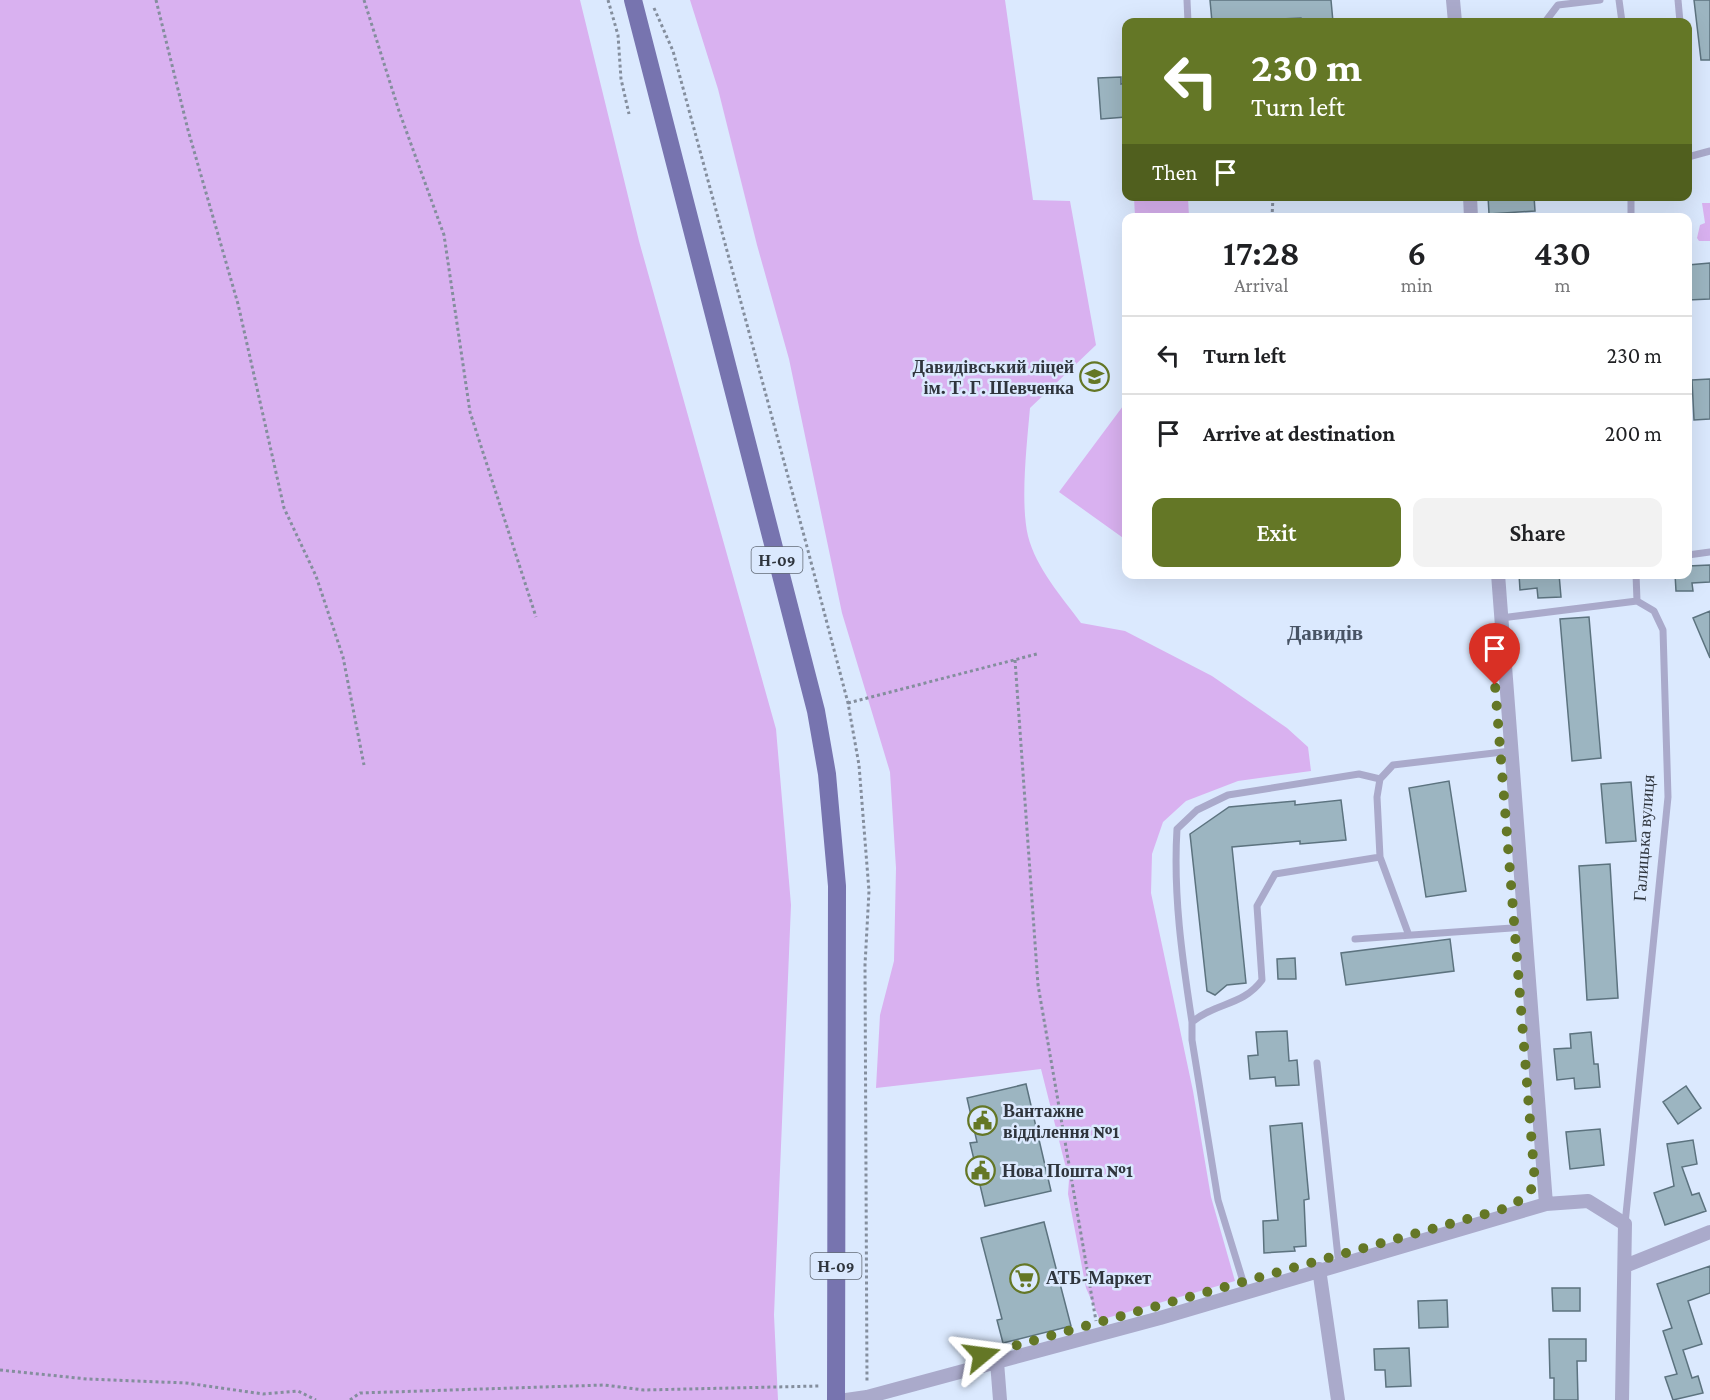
<!DOCTYPE html>
<html lang="en">
<head>
<meta charset="utf-8">
<style>
	:root { --surface:#fff; --page:#f2f2f2; --text:#202124; --muted:#757577; --line:#e0e0e0; --accent:#647726 }
	body { margin:0; font-family:"Crimson Pro",serif; background:var(--page); color:var(--text); height:100vh; display:flex; flex-direction:column; font-size:22px; white-space:nowrap }
	* { box-sizing:border-box; margin:0 }
	p { font-size:20px; color:var(--muted) }
	.icon { flex:none; width:33px; height:33px; fill:none; stroke:currentColor; stroke-width:2; stroke-linecap:round; stroke-linejoin:round }
	.map { position:relative; flex:1; overflow:hidden }
	.details { position:absolute; left:1122px; top:213px; width:570px; height:366px; display:flex; flex-direction:column; background:var(--surface); border-radius:12px; box-shadow:0 6px 24px #0002 }
	.details>* { flex:none }
	.hud { position:absolute; left:1122px; top:18px; width:570px; height:183px; border-radius:12px; box-shadow:0 6px 24px #0002; background:#647726; color:#fff; overflow:hidden }
	.pin { position:absolute; display:grid; place-items:center; width:51px; height:51px; color:#fff; margin:-62px -26px; border-radius:50% 50% 50% 0; rotate:-45deg; box-shadow:0 0 6px #0007 }
	.pin .icon { rotate:45deg }
	.me { position:absolute; width:66px; margin:-33px; rotate:74deg; stroke-linejoin:round; filter:drop-shadow(0 0 4px #0008) }
	.turn { display:flex; align-items:center; gap:21px; height:126px; padding:0 30px; font-size:27px }
	.turn .icon { width:78px; height:78px; stroke-width:2.5 }
	.turn b { display:block; font-size:42px; line-height:51px }
	.then { display:flex; align-items:center; height:57px; padding:0 30px; background:#0003; gap:12px; font-size:22px }
	.eta { display:flex; justify-content:space-evenly; align-items:center; height:102px; text-align:center }
	.eta b { font-size:36px; font-weight:600; line-height:42px }
	.action { display:flex; gap:12px; margin-top:auto; padding:12px 30px }
	.action a { flex:1; height:69px; border-radius:12px; background:var(--accent); color:#fff; font-size:24px; font-weight:600; line-height:69px; text-align:center }
	.action a+a { background:var(--page); color:var(--text) }
	ul { padding:0; list-style:none }
	li { display:flex; align-items:center; gap:18px; height:78px; padding:0 30px; border-top:2px solid var(--line) }
	li div { flex:1 }
	li b { display:block; font-size:22px }
	li em { font-style:normal }
	.map>svg:first-child { display:block }
	.green { fill:#d9b1f0 }
	.building { fill:#9cb5c1; stroke:#5c737f; stroke-width:1.5 }
	.lines { fill:none; stroke-linecap:round; stroke-linejoin:round }
	.path { stroke:#848e9d; stroke-width:3; stroke-dasharray:3 3; stroke-linecap:butt }
	.lane { stroke:#aaaacb; stroke-width:7 }
	.street { stroke:#aaaacb; stroke-width:14 }
	.primary { stroke:#7774af; stroke-width:18 }
	.route { stroke:#647726; stroke-width:10; stroke-dasharray:0 18 }
	.labels { text-anchor:middle; stroke-width:5; stroke-linejoin:round; paint-order:stroke }
	.shield { fill:#dbe9fe; stroke:#636b77; stroke-width:1.5 }
	.shield-label { font-size:16px; font-weight:bold; fill:#2f353d }
	.poi-label { font-size:18px; font-weight:bold; fill:#2f353d; stroke:#dbe9fe; text-anchor:start }
	.street-label { font-size:18px; fill:#2f353d; stroke:#dbe9fe }
	.quarter-label { font-size:21px; font-weight:bold; fill:#485465; stroke:#dbe9fe }
</style>
</head>
<body>
<div class="map">
<svg width="1710" height="1400" viewBox="0 0 1710 1400">
	<rect width="100%" height="100%" fill="#dbe9fe"/>
	<!-- green -->
	<path class="green" d="M 0,0 L 580,0 L 639,241 L 776,729 L 791,905 L 774,1315 L 778,1400 L 0,1400 Z
		M 690,0 L 1005,0 L 1033,200 L 1070,201 L 1096,345 L 1030,408 C 1027,443 1020,502 1028,536 C 1036,568 1062,597 1081,623 L 1125,631 L 1212,676 L 1287,728 L 1308,747 L 1311,771 L 1238,781 L 1186,801 L 1163,822 L 1152,854 L 1151,893 L 1193,1091 L 1211,1197 L 1235,1281 L 1100,1320 L 1086,1288 L 1068,1194 L 1069,1180 L 1041,1069 L 876,1088 L 880,1015 L 894,961 L 896,868 L 890,772 L 842,613 L 789,359 L 757,245 L 718,89 Z
		M 1134,197 L 1188,197 L 1189,217 L 1135,217 Z
		M 1702,203 L 1710,203 L 1710,241 L 1699,241 L 1697,238 L 1700,225 L 1705,223 Z
		M 1126,402 L 1126,540 L 1059,492 Z"/>
	<!-- building -->
	<path class="building" d="M 1210,0 L 1331,0 L 1333,22 L 1302,22 L 1301,18 L 1212,22 Z
		M 1694,0 L 1710,0 L 1710,60 L 1701,60 Z
		M 1121,77 L 1121,84 L 1126,83 L 1126,117 L 1101,119 L 1098,78 Z
		M 1488,196 L 1534,196 L 1535,211 L 1489,214 Z
		M 1710,263 L 1710,299 L 1688,300 L 1688,265 Z
		M 1710,379 L 1710,419 L 1694,420 L 1692,380 Z
		M 1710,565 L 1710,582 L 1692,583 L 1693,591 L 1676,591 L 1675,574 L 1688,574 L 1688,566 Z
		M 1519,574 L 1559,574 L 1561,597 L 1538,598 L 1537,588 L 1520,590 Z
		M 1710,611 L 1710,658 L 1693,618 Z
		M 1589,617 L 1601,758 L 1572,761 L 1560,619 Z
		M 1449,781 L 1466,891 L 1426,897 L 1409,788 Z
		M 1631,782 L 1636,841 L 1606,843 L 1601,784 Z
		M 1341,800 L 1346,840 L 1300,844 L 1300,841 L 1232,847 L 1246,983 L 1227,985 L 1215,995 L 1207,991 L 1190,834 L 1229,807 L 1295,801 L 1295,805 Z
		M 1610,864 L 1618,998 L 1587,1000 L 1579,866 Z
		M 1450,939 L 1454,971 L 1346,985 L 1341,953 Z
		M 1295,958 L 1296,979 L 1278,979 L 1277,959 Z
		M 1287,1031 L 1289,1061 L 1297,1060 L 1299,1085 L 1276,1086 L 1275,1077 L 1250,1079 L 1248,1056 L 1258,1055 L 1256,1032 Z
		M 1591,1032 L 1594,1064 L 1598,1064 L 1600,1087 L 1575,1089 L 1574,1078 L 1557,1080 L 1554,1049 L 1571,1048 L 1570,1034 Z
		M 1026,1084 L 1051,1191 L 985,1206 L 970,1143 L 977,1142 L 967,1098 Z
		M 1686,1086 L 1701,1108 L 1678,1124 L 1663,1102 Z
		M 1302,1123 L 1309,1199 L 1304,1200 L 1306,1246 L 1294,1247 L 1295,1251 L 1264,1253 L 1263,1221 L 1278,1220 L 1270,1126 Z
		M 1600,1129 L 1604,1165 L 1570,1169 L 1566,1132 Z
		M 1693,1140 L 1697,1164 L 1682,1167 L 1692,1195 L 1699,1193 L 1706,1211 L 1665,1225 L 1654,1193 L 1674,1186 L 1667,1144 Z
		M 1044,1222 L 1071,1326 L 1003,1343 L 997,1320 L 1002,1319 L 981,1238 Z
		M 1710,1266 L 1710,1293 L 1688,1301 L 1702,1344 L 1683,1350 L 1692,1378 L 1698,1376 L 1703,1393 L 1673,1400 L 1665,1377 L 1677,1374 L 1663,1331 L 1672,1328 L 1657,1284 Z
		M 1552,1288 L 1580,1288 L 1580,1311 L 1553,1311 Z
		M 1447,1300 L 1448,1327 L 1419,1328 L 1418,1301 Z
		M 1549,1339 L 1586,1339 L 1586,1361 L 1577,1361 L 1578,1400 L 1554,1400 L 1554,1378 L 1550,1378 Z
		M 1409,1348 L 1411,1386 L 1386,1387 L 1385,1370 L 1375,1370 L 1374,1349 Z"/>
	<g class="lines">
		<!-- path -->
		<path class="path" d="M 156,0 L 188,130 L 238,304 L 284,508 L 316,576 L 343,657 L 364,765
			M 364,0 L 399,111 L 444,235 L 470,412 L 536,617
			M 608,0 L 618,35 L 621,79 L 629,114
			M 654,8 L 673,51 L 806,543 L 848,703 L 859,765 L 869,891 L 865,965 L 867,1383
			M 1272,218 L 1273,196
			M 1015,660 L 1038,985 L 1096,1321
			M 848,703 L 1037,654
			M 0,1370 L 87,1379 L 186,1383 L 263,1394 L 298,1391 L 316,1400
			M 350,1400 L 360,1393 L 604,1385 L 644,1390 L 819,1386"/>
		<!-- lane -->
		<path class="lane" d="M 1187,0 L 1188,22
			M 1619,0 L 1622,22
			M 1678,0 L 1680,22
			M 1545,22 L 1558,5 L 1600,0
			M 1688,157 L 1710,151
			M 1631,196 L 1631,218
			M 1688,555 L 1710,552
			M 1636,574 L 1637,601
			M 1501,618 L 1637,601 L 1654,611 L 1663,630 L 1668,797 L 1625,1224
			M 1408,933 L 1380,857 L 1377,797 L 1380,779 L 1393,765 L 1511,751
			M 1355,939 L 1527,927
			M 1192,1022 C 1182,957 1173,894 1177,829 L 1197,810 L 1228,795 L 1359,774 L 1380,779
			M 1317,1063 L 1339,1266
			M 1246,1291 L 1218,1200 L 1192,1040 L 1192,1022 C 1216,1002 1243,1006 1262,980 L 1257,906 L 1275,874 L 1380,857"/>
		<!-- street -->
		<path class="street" d="M 1453,0 L 1455,22
			M 1470,196 L 1471,218
			M 1498,574 L 1546,1204
			M 1625,1266 L 1710,1232
			M 1319,1269 L 1338,1400
			M 997,1362 L 1000,1400
			M 846,1400 L 867,1397 L 1160,1318 L 1546,1204 L 1588,1201 L 1625,1224 L 1622,1400"/>
		<!-- primary -->
		<path class="primary" d="M 633,0 L 816,711 L 827,774 L 837,886 L 836,1400"/>
	</g>
	<g class="lines">
		<!-- route -->
		<path class="route" d="M 982,1355 L 1503,1209 C 1518,1202 1527,1198 1535,1183 L 1495,685"/>
	</g>
	<!-- icons -->
	<defs>
		<symbol id="school-ring" viewBox="-11 -11 22 22"><circle r="9.5" fill="#dbe9fe" stroke="#647726" stroke-width="1.5"/><path d="M0-5L7-2L0 1L-7-2ZM-4 1L0 2.5L4 1V4Q0 6-4 4Z" fill="#647726"/></symbol>
		<symbol id="civic-ring" viewBox="-11 -11 22 22"><circle r="9.5" fill="#dbe9fe" stroke="#647726" stroke-width="1.5"/><path d="M-.6-6.5H3V-4.5H.6V-3L4-1V1h2V6H-6V1h2V-1L-.6-3ZM-1.2 2.5V6h2.4V2.5Z" fill="#647726"/></symbol>
		<symbol id="supermarket-ring" viewBox="-11 -11 22 22"><circle r="9.5" fill="#dbe9fe" stroke="#647726" stroke-width="1.5"/><path d="M-6-5.5h2.5l.6 2H6L4.5 2H-2.5L-4.4-4H-6ZM-1.5 3.2a1.3 1.3 0 1 0 .1 0ZM3 3.2a1.3 1.3 0 1 0 .1 0Z" fill="#647726"/></symbol>
	</defs>
	<g fill-rule="evenodd">
		<use href="#school-ring" x="1078" y="360" width="33" height="33"/>
		<use href="#civic-ring" x="966" y="1104" width="33" height="33"/>
		<use href="#civic-ring" x="964" y="1154" width="33" height="33"/>
		<use href="#supermarket-ring" x="1008" y="1262" width="33" height="33"/>
	</g>
	<g class="labels">
		<!-- shield labels -->
		<g class="shield">
			<rect x="751.5" y="547" width="51" height="26" rx="4.5"/>
			<rect x="810.5" y="1253" width="51" height="26" rx="4.5"/>
		</g>
		<g class="shield-label">
			<text x="777" y="566">Н-09</text>
			<text x="836" y="1272">Н-09</text>
		</g>
		<!-- poi labels -->
		<g class="poi-label">
			<text x="1074" y="373" text-anchor="end">Давидівський ліцей<tspan x="1074" dy="21">ім. Т. Г. Шевченка</tspan></text>
			<text x="1003" y="1117">Вантажне<tspan x="1003" dy="21">відділення №1</tspan></text>
			<text x="1002" y="1177">Нова Пошта №1</text>
			<text x="1046" y="1284">АТБ-Маркет</text>
		</g>
		<!-- street labels -->
		<g class="street-label">
			<text transform="translate(1644 838) rotate(-86)" y="6">Галицька вулиця</text>
		</g>
		<!-- quarter labels -->
		<g class="quarter-label">
			<text x="1325" y="640">Давидів</text>
		</g>
	</g>
</svg>
<div class="pin" style="left:1495px;top:685px;background:#d93025"><svg class="icon" aria-label="arrive" viewBox="0 0 24 24"><path d="M6 21V4h12l-3 4 3 4H6"/></svg></div>
<svg class="me" style="left:982px;top:1355px" viewBox="-20 -20 40 40"><path d="M0-17L14 15 0 8-14 15z" fill="#647726" stroke="#fff" stroke-width="4"/></svg>
<div class="hud">
<div class="turn"><svg class="icon" aria-label="left" viewBox="0 0 24 24"><path d="M17 20v-9H6M10 6l-5 5 5 5"/></svg><div><b>230 m</b>Turn left</div></div>
<div class="then">Then<svg class="icon" aria-label="arrive" viewBox="0 0 24 24"><path d="M6 21V4h12l-3 4 3 4H6"/></svg></div>
</div>
<section class="details">
<div class="eta">
<div><b>17:28</b><p>Arrival</p></div>
<div><b>6</b><p>min</p></div>
<div><b>430</b><p>m</p></div>
</div>
<ul>
<li><svg class="icon" aria-label="left" viewBox="0 0 24 24"><path d="M17 20v-9H6M10 6l-5 5 5 5"/></svg><div><b>Turn left</b></div><em>230 m</em></li>
<li><svg class="icon" aria-label="arrive" viewBox="0 0 24 24"><path d="M6 21V4h12l-3 4 3 4H6"/></svg><div><b>Arrive at destination</b></div><em>200 m</em></li>
</ul>
<div class="action"><a>Exit</a><a>Share</a></div>
</section>
</div>
</body>
</html>
